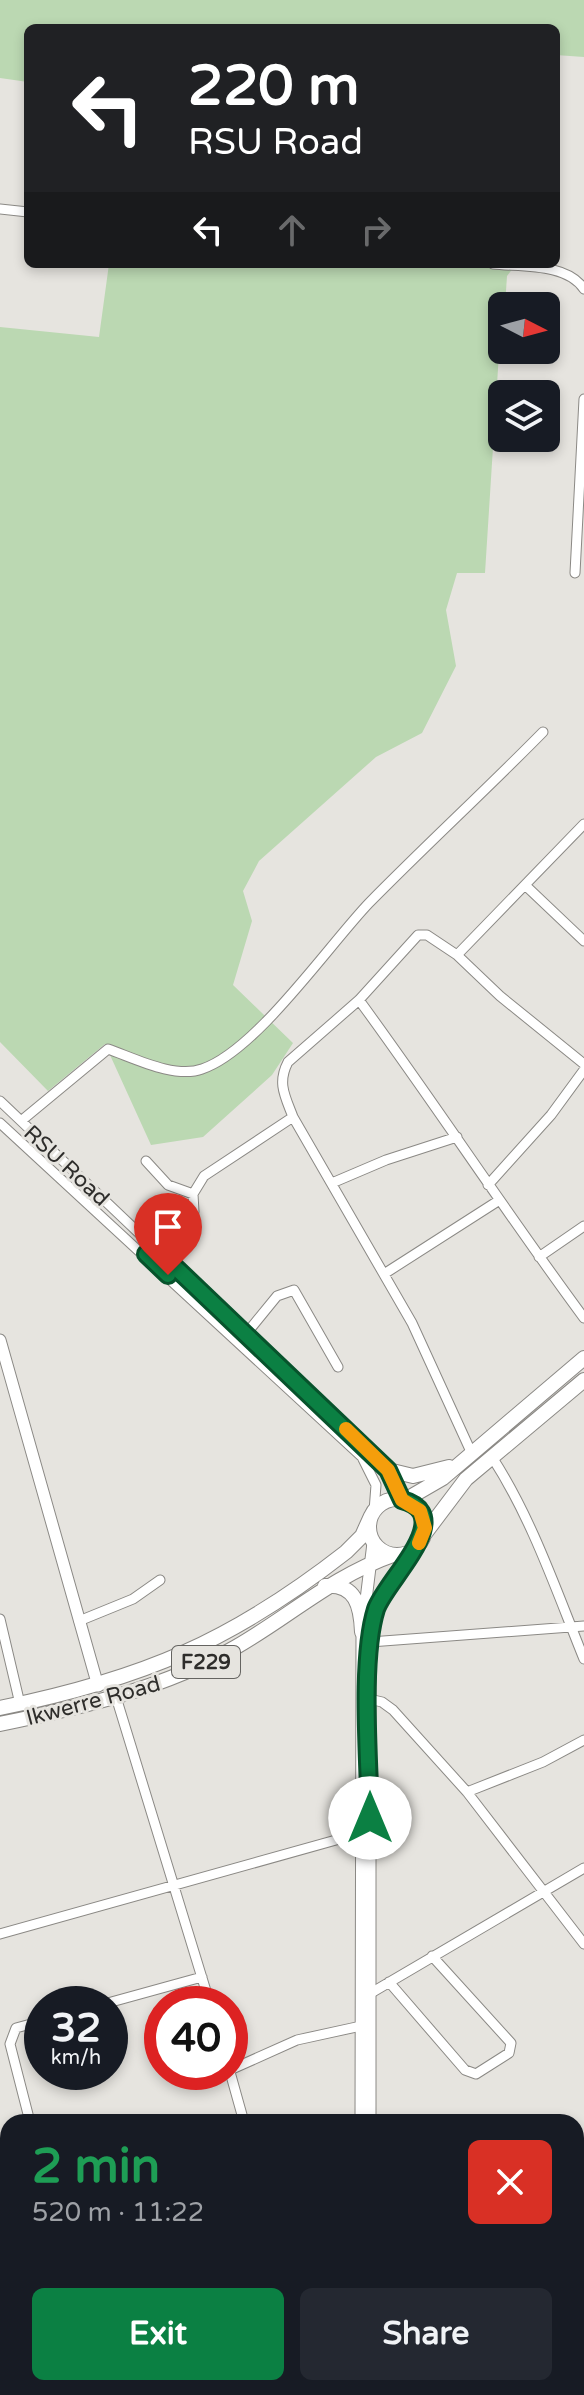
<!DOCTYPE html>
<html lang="en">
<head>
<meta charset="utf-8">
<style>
	:root { --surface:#171b24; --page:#242831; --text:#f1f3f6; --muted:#9ea1a6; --accent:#0b8043 }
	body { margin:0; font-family:"Varela Round",sans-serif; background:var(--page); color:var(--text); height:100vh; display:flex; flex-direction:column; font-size:30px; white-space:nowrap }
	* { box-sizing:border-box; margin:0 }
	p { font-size:26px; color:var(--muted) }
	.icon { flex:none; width:44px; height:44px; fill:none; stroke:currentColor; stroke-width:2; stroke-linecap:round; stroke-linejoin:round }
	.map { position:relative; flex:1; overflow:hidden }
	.drawer { position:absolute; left:0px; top:2114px; width:584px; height:282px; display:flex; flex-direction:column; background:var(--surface); border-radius:24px 24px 0 0; box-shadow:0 4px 12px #0003 }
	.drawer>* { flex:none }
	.guide { position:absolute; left:24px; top:24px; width:536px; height:244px; border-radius:12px; box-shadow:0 4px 12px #0003; background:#202124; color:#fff; overflow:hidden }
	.needle { width:52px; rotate:96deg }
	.fabs { position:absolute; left:488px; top:292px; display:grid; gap:16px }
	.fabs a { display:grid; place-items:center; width:72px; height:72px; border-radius:12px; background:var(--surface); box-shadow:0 4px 12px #0003; font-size:40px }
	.speed { position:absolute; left:24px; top:1986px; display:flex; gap:16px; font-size:40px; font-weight:700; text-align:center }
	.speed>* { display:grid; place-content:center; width:104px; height:104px; border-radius:50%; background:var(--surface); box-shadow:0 4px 12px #0003; line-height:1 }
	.speed small { font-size:20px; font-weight:400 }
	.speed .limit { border:12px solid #d22; background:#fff; color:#111 }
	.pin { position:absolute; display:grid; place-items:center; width:68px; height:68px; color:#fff; margin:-82px -34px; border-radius:50% 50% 50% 0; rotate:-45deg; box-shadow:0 0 8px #0007 }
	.pin .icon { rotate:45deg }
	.me { position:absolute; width:88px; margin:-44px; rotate:0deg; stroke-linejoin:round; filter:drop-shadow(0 0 6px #0008) }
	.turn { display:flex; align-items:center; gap:28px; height:168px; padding:0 32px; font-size:36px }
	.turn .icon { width:104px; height:104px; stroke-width:2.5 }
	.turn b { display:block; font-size:56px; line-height:68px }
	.lanes { display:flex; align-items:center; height:76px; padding:0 32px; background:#0003; justify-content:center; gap:40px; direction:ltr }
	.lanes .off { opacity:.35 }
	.round { display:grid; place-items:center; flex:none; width:84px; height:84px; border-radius:12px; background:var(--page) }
	.summary { display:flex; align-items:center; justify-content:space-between; height:136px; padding:0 32px }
	h1 { font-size:48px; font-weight:800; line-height:60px; color:#1e9e55 }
	.button { display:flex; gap:16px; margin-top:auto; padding:16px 32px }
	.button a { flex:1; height:92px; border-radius:12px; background:var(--accent); color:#fff; font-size:32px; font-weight:800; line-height:92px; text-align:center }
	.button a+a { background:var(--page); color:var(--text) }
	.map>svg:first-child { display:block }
	.green { fill:#bbd8b2 }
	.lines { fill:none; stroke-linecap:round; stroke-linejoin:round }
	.minor-casing { stroke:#8b8985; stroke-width:11 }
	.tertiary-casing { stroke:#8b8985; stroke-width:13 }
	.primary-casing { stroke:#8b8985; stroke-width:16 }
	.minor { stroke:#fff; stroke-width:9 }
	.tertiary { stroke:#fff; stroke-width:11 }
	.primary { stroke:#fff; stroke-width:14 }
	.route-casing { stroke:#07532c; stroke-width:20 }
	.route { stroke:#0b8043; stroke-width:14 }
	.slow { stroke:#f59e0b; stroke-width:14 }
	.labels { text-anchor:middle; stroke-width:6; stroke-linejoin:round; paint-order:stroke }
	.shield { fill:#e6e4df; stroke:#656461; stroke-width:2 }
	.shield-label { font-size:20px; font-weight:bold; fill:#2e2d2b }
	.street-label { font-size:22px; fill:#2e2d2b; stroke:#e6e4df }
</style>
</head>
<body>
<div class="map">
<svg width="584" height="2395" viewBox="0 0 584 2395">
	<rect width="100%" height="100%" fill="#e6e4df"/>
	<!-- green -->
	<path class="green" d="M 0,0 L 584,0 L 584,57 L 556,55 L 556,28 L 28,28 L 28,82 L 0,78 Z
		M 109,264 L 516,264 L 507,276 L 505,306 L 502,306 L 485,573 L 457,573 L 446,610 L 456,666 L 422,733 L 376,757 L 259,861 L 243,891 L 252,921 L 233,985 L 293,1043 L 272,1075 L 203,1137 L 151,1145 L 105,1044 L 48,1091 L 0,1042 L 0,327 L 99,337 Z"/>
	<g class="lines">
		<defs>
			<path id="minor" d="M 0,209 L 28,212
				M 493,264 C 522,267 567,263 584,289
				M 575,573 L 584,399
				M 525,885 L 584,941
				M 457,955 L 584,824
				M 359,1000 C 436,1105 507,1214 584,1318
				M 0,1101 L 388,1470 L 402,1500
				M 21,1121 L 108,1049 C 134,1058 175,1079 202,1069 C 256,1051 328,946 369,903 C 426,845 486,790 543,732
				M 0,1123 L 362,1457 L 376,1485 L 374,1511
				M 146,1161 L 168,1185 L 193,1194
				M 332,1183 L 386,1160 L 457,1137
				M 488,1185 L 551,1115 L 584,1070
				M 151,1250 L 194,1212 L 193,1194 L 204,1176 L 293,1117
				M 539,1257 L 584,1226
				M 384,1274 L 498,1201
				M 246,1334 L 277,1296 L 294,1290 L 338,1367
				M 472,1454 L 412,1323 L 293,1117 C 285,1096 277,1083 288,1062 L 359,1000 L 418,935 L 427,935 L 457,955 L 500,996 L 584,1064
				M 492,1457 C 532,1519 556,1590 584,1659
				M 0,1619 L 20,1704
				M 79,1621 L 133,1599 L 160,1580
				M 370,1642 L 584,1626
				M 116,1697 L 210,2004
				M 365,1698 L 382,1702 L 393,1710 L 467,1792 L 584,1944
				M 467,1792 L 543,1762 L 584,1740
				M 0,1934 L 361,1833
				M 389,1982 L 465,2070 L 476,2074 L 509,2053 L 511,2043 L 432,1956
				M 371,1993 L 584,1868
				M 104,2004 L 202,1977
				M 230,2070 L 297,2040 L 361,2026
				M 230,2072 L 244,2122
				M 30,2122 L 10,2044 L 16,2028 L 42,2021
				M 0,2190 L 8,2219
				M 576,2224 L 584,2221"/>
			<path id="tertiary" d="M 0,1340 L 98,1686
				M 361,2122 L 362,1632 L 373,1543
				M 370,2122 L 370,1639 L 379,1601 L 411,1551
				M 28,2395 L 60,2388
				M 75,2395 L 107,2388"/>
			<path id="primary" d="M 388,1470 L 413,1476 L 449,1467
				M369 1527a28 28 0 1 1 56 0a28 28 0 1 1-56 0Z
				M 405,1500 L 443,1478 L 584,1358
				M 423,1536 L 466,1479 L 584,1380
				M 325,1586 C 356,1583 361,1607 362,1632
				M 0,1708 C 142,1679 231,1642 346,1552 L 362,1536 L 371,1516
				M 0,1724 C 82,1707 163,1689 236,1647 C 290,1616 333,1576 393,1555"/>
		</defs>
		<!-- minor casing -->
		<use href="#minor" class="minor-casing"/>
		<!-- tertiary casing -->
		<use href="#tertiary" class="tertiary-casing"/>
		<!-- primary casing -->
		<use href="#primary" class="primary-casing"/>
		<!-- minor -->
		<use href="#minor" class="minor"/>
		<!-- tertiary -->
		<use href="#tertiary" class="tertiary"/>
		<!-- primary -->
		<use href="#primary" class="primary"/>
	</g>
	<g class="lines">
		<defs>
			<path id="route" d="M 168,1275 L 146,1254 L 154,1247 L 388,1470 L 402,1500 C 459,1515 386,1580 376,1609 C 360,1660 369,1762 370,1818"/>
		</defs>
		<!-- route casing -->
		<use href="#route" class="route-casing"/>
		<!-- route -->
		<use href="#route" class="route"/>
		<!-- slow -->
		<path class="slow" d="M 346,1429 L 388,1470 L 402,1500 L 420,1511 L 425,1528 L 419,1543"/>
	</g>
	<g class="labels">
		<!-- shield labels -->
		<rect class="shield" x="172" y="1646" width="68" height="32" rx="6"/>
		<g class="shield-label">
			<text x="206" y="1669">F229</text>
		</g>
		<!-- street labels -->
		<g class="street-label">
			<text transform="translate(67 1165) rotate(43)" y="8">RSU Road</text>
			<text transform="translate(93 1700) rotate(-15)" y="8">Ikwerre Road</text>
		</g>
	</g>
</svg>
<div class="fabs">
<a><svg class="needle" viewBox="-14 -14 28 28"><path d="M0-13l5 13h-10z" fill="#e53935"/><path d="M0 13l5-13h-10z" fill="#9ea1a6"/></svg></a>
<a><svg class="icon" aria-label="layers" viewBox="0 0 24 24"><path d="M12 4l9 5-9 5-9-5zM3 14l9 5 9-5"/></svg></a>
</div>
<div class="speed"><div>32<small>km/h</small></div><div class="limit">40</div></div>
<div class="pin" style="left:168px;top:1275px;background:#d93025"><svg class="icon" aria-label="arrive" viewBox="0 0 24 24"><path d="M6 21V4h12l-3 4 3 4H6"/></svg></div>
<svg class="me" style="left:370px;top:1818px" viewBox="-20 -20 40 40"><circle r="19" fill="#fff"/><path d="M0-13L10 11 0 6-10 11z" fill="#0b8043"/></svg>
<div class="guide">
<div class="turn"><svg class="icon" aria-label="left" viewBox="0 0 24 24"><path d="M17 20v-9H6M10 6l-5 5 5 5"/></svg><div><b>220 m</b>RSU Road</div></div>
<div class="lanes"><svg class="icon" aria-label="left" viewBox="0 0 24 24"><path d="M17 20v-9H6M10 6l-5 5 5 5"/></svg><svg class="icon off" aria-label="ahead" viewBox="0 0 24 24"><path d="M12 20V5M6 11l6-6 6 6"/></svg><svg class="icon off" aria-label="right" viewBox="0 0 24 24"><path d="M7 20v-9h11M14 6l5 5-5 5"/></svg></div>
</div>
<section class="drawer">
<div class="summary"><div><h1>2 min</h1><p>520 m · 11:22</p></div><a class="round" style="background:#d93025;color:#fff"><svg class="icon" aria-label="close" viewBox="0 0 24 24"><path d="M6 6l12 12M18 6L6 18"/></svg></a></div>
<div class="button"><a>Exit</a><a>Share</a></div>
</section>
</div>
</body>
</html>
